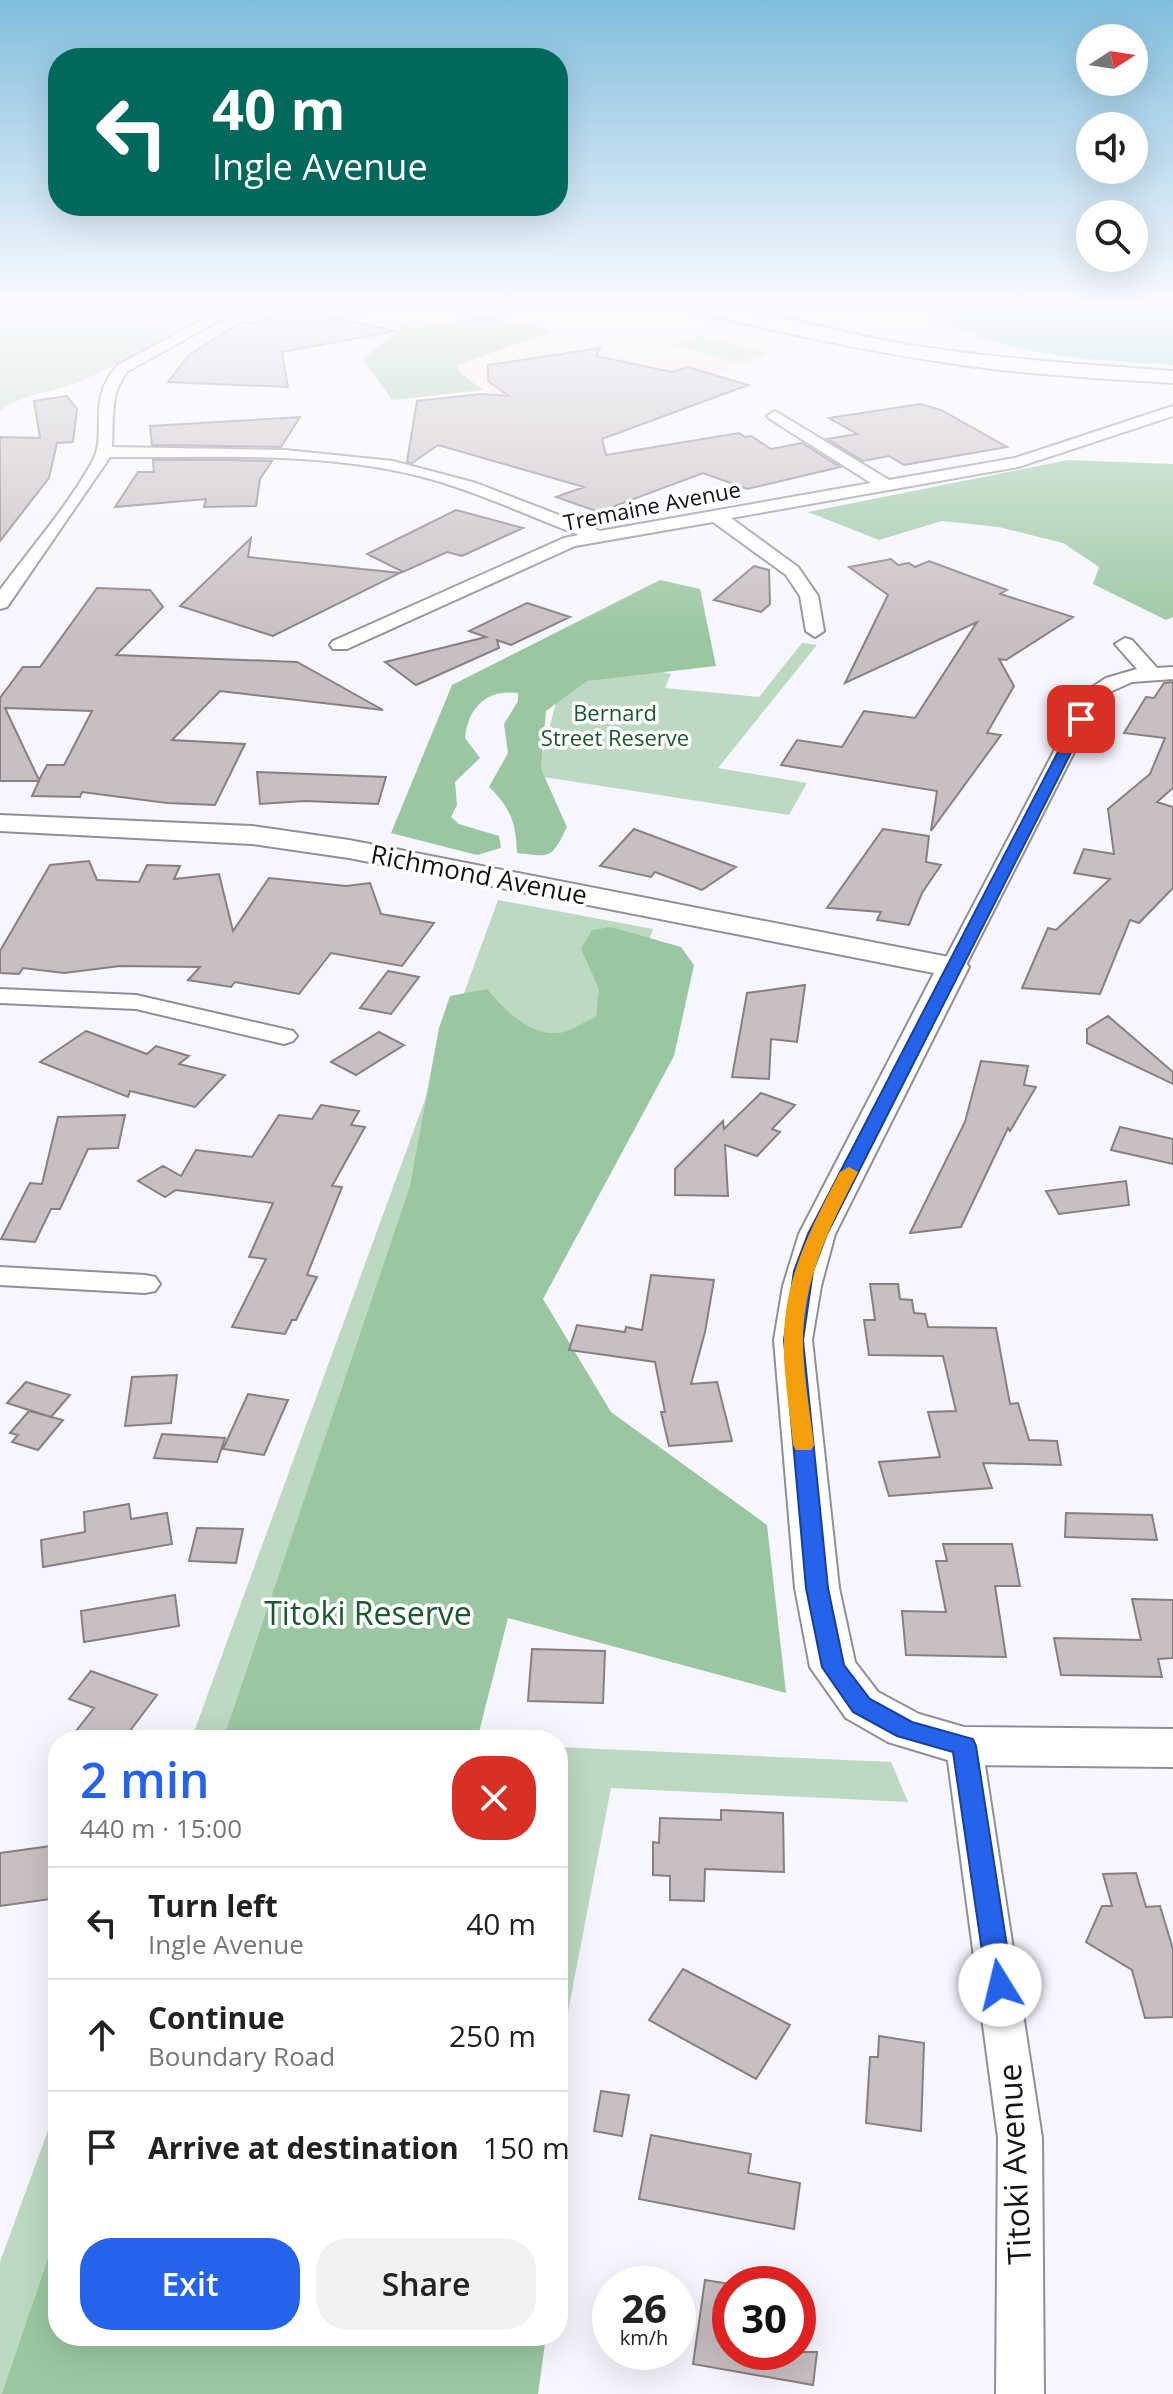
<!DOCTYPE html>
<html lang="en">
<head>
<meta charset="utf-8">
<style>
	:root { --surface:#fff; --page:#f2f2f2; --text:#222; --muted:#767676; --line:#e0e0e0; --accent:#2563eb }
	body { margin:0; font-family:"Open Sans",sans-serif; background:var(--page); color:var(--text); height:100vh; display:flex; flex-direction:column; font-size:30px; white-space:nowrap }
	* { box-sizing:border-box; margin:0 }
	p { font-size:26px; color:var(--muted) }
	.icon { flex:none; width:44px; height:44px; fill:none; stroke:currentColor; stroke-width:2; stroke-linecap:round; stroke-linejoin:round }
	.map { position:relative; flex:1; overflow:hidden }
	.panel { position:absolute; left:48px; top:1730px; width:520px; height:616px; display:flex; flex-direction:column; background:var(--surface); border-radius:32px; box-shadow:0 8px 32px #0002 }
	.panel>* { flex:none }
	.hud { position:absolute; left:48px; top:48px; width:520px; height:168px; border-radius:32px; box-shadow:0 8px 32px #0002; background:#00695c; color:#fff; overflow:hidden }
	.needle { width:52px; rotate:78deg }
	.fabs { position:absolute; left:1076px; top:24px; display:grid; gap:16px }
	.fabs a { display:grid; place-items:center; width:72px; height:72px; border-radius:50%; background:var(--surface); box-shadow:0 8px 32px #0002; font-size:40px }
	.speed { position:absolute; left:592px; top:2266px; display:flex; gap:16px; font-size:40px; font-weight:700; text-align:center }
	.speed>* { display:grid; place-content:center; width:104px; height:104px; border-radius:50%; background:var(--surface); box-shadow:0 8px 32px #0002; line-height:1 }
	.speed small { font-size:20px; font-weight:400 }
	.speed .limit { border:12px solid #d22; background:#fff; color:#111 }
	.pin { position:absolute; display:grid; place-items:center; width:68px; height:68px; color:#fff; margin:-34px; border-radius:16px; box-shadow:0 4px 12px #0006 }
	.me { position:absolute; width:88px; margin:-44px; rotate:351deg; stroke-linejoin:round; filter:drop-shadow(0 0 6px #0008) }
	.turn { display:flex; align-items:center; gap:28px; height:168px; padding:0 32px; font-size:36px }
	.turn .icon { width:104px; height:104px; stroke-width:2.5 }
	.turn b { display:block; font-size:56px; line-height:68px }
	.round { display:grid; place-items:center; flex:none; width:84px; height:84px; border-radius:32px; background:var(--page) }
	.head { display:flex; align-items:center; justify-content:space-between; height:136px; padding:0 32px }
	h1 { font-size:48px; font-weight:600; line-height:60px; color:var(--accent) }
	.action { display:flex; gap:16px; margin-top:auto; padding:16px 32px }
	.action a { flex:1; height:92px; border-radius:32px; background:var(--accent); color:#fff; font-size:32px; font-weight:600; line-height:92px; text-align:center }
	.action a+a { background:var(--page); color:var(--text) }
	ul { padding:0; list-style:none }
	li { display:flex; align-items:center; gap:24px; height:112px; padding:0 32px; border-top:2px solid var(--line) }
	li div { flex:1 }
	li b { display:block; font-size:30px }
	li em { font-style:normal }
	.map>svg:first-child { display:block }
	.commercial { fill:#fce9e1 }
	.green { fill:#bdd9c1 }
	.forest { fill:#9ac7a1 }
	.water { fill:#88cece }
	.building { fill:#c8bfc2; stroke:#877f82; stroke-width:2; fill-rule:evenodd }
	.lines { fill:none; stroke-linecap:round; stroke-linejoin:round }
	.minor-casing { stroke:#908f97; stroke-width:4 }
	.tertiary-casing { stroke:#908f97; stroke-width:4 }
	.secondary-casing { stroke:#908f97; stroke-width:4 }
	.minor { fill:#fff; fill-rule:evenodd }
	.tertiary { fill:#fff; fill-rule:evenodd }
	.secondary { fill:#fff; fill-rule:evenodd }
	.route { fill:#2563eb; stroke:#184099; stroke-width:2 }
	.slow { fill:#f59e0b }
	.labels { text-anchor:middle; stroke-width:7; stroke-linejoin:round; paint-order:stroke }
	.far-street-label { font-size:22px; fill:#141316; stroke:#fff }
	.far-park-label { font-size:22px; fill:#195a2c; stroke:#fff }
	.street-label { font-size:26px; fill:#141316; stroke:#fff }
	.near-park-label { font-size:32px; fill:#195a2c; stroke:#fff }
	.near-street-label { font-size:32px; fill:#141316; stroke:#fff }
</style>
</head>
<body>
<div class="map">
<svg width="1173" height="2394" viewBox="0 0 1173 2394">
	<rect width="100%" height="100%" fill="#f7f6fe"/>
	<!-- commercial -->
	<path class="commercial" d="M 286,304 L 645,304 L 731,328 L 814,344 L 539,430 L 460,373 L 457,365 L 551,330 L 488,315 L 416,328 Z
		M 727,304 L 901,304 L 961,345 L 960,348 L 896,338 Z"/>
	<!-- green -->
	<path class="green" d="M 14,304 L 140,304 L 214,313 C 170,335 127,361 81,381 C 55,393 22,393 0,411 L 0,312 Z
		M 701,335 L 767,353 L 739,363 L 673,345 Z
		M 802,643 L 817,645 L 718,768 L 807,783 L 789,815 L 537,776 L 562,679 L 603,660 L 671,674 L 665,688 L 759,697 Z
		M 498,900 L 653,929 L 526,1306 L 476,1740 L 191,1740 Z
		M 558,1747 L 891,1762 L 908,1802 L 611,1788 L 558,2064 Z
		M 58,2103 L 58,2336 L 513,2394 L 0,2394 L 0,2262 Z"/>
	<!-- forest -->
	<path class="forest" d="M 488,315 L 553,331 L 457,365 L 460,373 L 483,390 L 392,400 L 363,359 L 404,326 L 416,328 Z
		M 1068,460 L 1173,464 L 1173,617 L 1166,620 L 1093,584 L 1099,567 L 1063,543 L 999,527 L 942,521 L 879,540 L 808,512 Z
		M 660,580 L 700,589 L 716,666 L 587,681 L 546,711 L 541,769 L 567,827 C 551,859 552,857 517,853 C 516,824 511,808 489,787 L 508,753 L 504,724 L 518,701 L 518,693 C 486,689 468,708 465,738 L 480,758 L 455,782 L 457,805 L 451,817 L 459,824 L 499,836 L 501,848 L 477,855 L 391,833 L 452,685 Z
		M 611,927 L 681,947 L 694,965 L 674,1056 L 543,1299 L 611,1412 L 767,1525 L 786,1693 L 508,1618 L 477,1740 L 223,1740 L 410,1186 L 439,1028 L 450,996 L 487,989 C 504,1010 536,1042 567,1031 C 577,1027 586,1021 596,1017 L 599,989 L 581,949 L 592,930 Z
		M 58,2229 L 58,2336 L 546,2336 L 538,2394 L 2,2394 Z"/>
	<!-- water -->
	<path class="water" d="M 930,304 L 1173,304 L 1173,365 C 1095,360 989,358 926,307 Z"/>
	<!-- building -->
	<path class="building" d="M 292,309 L 396,331 L 282,352 L 288,387 L 168,382 L 189,355 L 241,322 L 257,323 Z
		M 600,348 L 596,356 L 672,372 L 688,367 L 748,385 L 602,439 L 606,455 L 739,433 L 745,437 L 751,436 L 771,449 L 802,443 L 840,467 L 747,489 L 703,473 L 599,512 L 556,497 L 584,487 L 438,445 L 412,463 L 407,462 L 417,401 L 482,394 L 509,396 L 488,381 L 488,365 Z
		M 67,396 L 77,409 L 73,442 L 57,443 L 49,478 L 0,541 L 0,437 L 40,438 L 34,401 Z
		M 920,404 L 941,410 L 1007,447 L 904,465 L 889,456 L 863,461 L 827,439 L 857,434 L 829,418 Z
		M 300,417 L 281,447 L 152,445 L 150,426 Z
		M 153,460 L 226,460 L 272,461 L 260,479 L 256,506 L 204,507 L 206,499 L 115,507 L 138,472 L 154,472 Z
		M 456,510 L 523,528 L 462,556 L 447,552 L 403,572 L 367,554 Z
		M 251,538 L 248,557 L 400,573 L 273,636 L 180,606 Z
		M 891,559 L 898,565 L 909,563 L 915,567 L 929,561 L 1007,590 L 1000,594 L 1073,617 L 1006,660 L 999,659 L 1014,686 L 987,733 L 1001,735 L 931,831 L 937,791 L 781,765 L 797,740 L 842,747 L 864,711 L 915,718 L 977,622 L 845,683 L 888,595 L 849,567 Z
		M 754,566 L 769,570 L 770,604 L 761,612 L 714,600 Z
		M 97,588 L 150,590 L 163,607 L 116,655 L 297,662 L 383,710 L 220,691 L 172,740 L 245,744 L 215,805 L 167,803 L 82,792 L 80,797 L 32,796 L 39,781 L 0,781 L 0,698 L 23,667 L 40,667 ZM 5,708 L 92,711 L 64,765 L 47,765 L 39,780 Z
		M 527,603 L 570,617 L 511,645 L 497,640 L 499,648 L 416,685 L 385,662 L 486,637 L 469,631 Z
		M 1173,682 L 1173,788 L 1157,802 L 1173,807 L 1173,888 L 1139,923 L 1130,920 L 1100,994 L 1022,988 L 1048,928 L 1056,930 L 1110,879 L 1074,873 L 1084,849 L 1114,854 L 1108,809 L 1150,774 L 1165,738 L 1124,733 L 1146,697 L 1154,698 L 1164,683 Z
		M 257,772 L 386,777 L 378,804 L 305,801 L 260,804 Z
		M 634,829 L 736,867 L 702,890 L 655,872 L 651,877 L 600,866 Z
		M 883,829 L 929,836 L 926,862 L 941,865 L 922,893 L 909,925 L 877,920 L 881,912 L 827,908 Z
		M 89,861 L 97,880 L 139,882 L 147,865 L 180,866 L 174,879 L 219,874 L 233,931 L 269,878 L 346,886 L 370,883 L 381,914 L 434,923 L 402,966 L 331,953 L 299,994 L 235,982 L 231,987 L 188,980 L 200,967 L 120,966 L 64,973 L 23,968 L 19,974 L 0,973 L 0,951 L 50,865 Z
		M 388,971 L 419,977 L 391,1014 L 360,1008 Z
		M 805,985 L 797,1042 L 771,1039 L 769,1079 L 732,1077 L 747,993 Z
		M 1108,1016 L 1173,1072 L 1173,1084 L 1087,1043 L 1087,1029 Z
		M 86,1031 L 147,1054 L 156,1046 L 189,1056 L 179,1064 L 225,1075 L 195,1107 L 130,1091 L 128,1097 L 40,1062 Z
		M 379,1032 L 404,1045 L 356,1075 L 331,1062 Z
		M 981,1061 L 1028,1066 L 1024,1085 L 1036,1087 L 1010,1131 L 1008,1128 L 961,1227 L 910,1233 L 965,1122 Z
		M 761,1093 L 795,1105 L 772,1129 L 780,1132 L 757,1156 L 725,1145 L 728,1196 L 675,1195 L 675,1169 L 723,1121 L 724,1129 Z
		M 321,1105 L 359,1111 L 351,1125 L 365,1127 L 332,1186 L 342,1187 L 307,1275 L 317,1277 L 296,1320 L 292,1320 L 285,1334 L 232,1327 L 266,1259 L 249,1257 L 273,1203 L 176,1190 L 165,1197 L 138,1181 L 163,1166 L 181,1176 L 196,1150 L 252,1157 L 279,1115 L 312,1119 Z
		M 125,1115 L 118,1148 L 88,1149 L 60,1209 L 51,1209 L 35,1242 L 1,1239 L 30,1183 L 42,1184 L 58,1117 Z
		M 1120,1127 L 1173,1139 L 1173,1164 L 1111,1150 Z
		M 1126,1181 L 1129,1205 L 1059,1214 L 1046,1191 Z
		M 651,1275 L 714,1280 L 705,1332 L 691,1384 L 717,1382 L 732,1441 L 669,1446 L 661,1412 L 665,1412 L 655,1362 L 569,1350 L 577,1325 L 625,1332 L 626,1327 L 642,1330 Z
		M 870,1284 L 898,1284 L 900,1299 L 912,1300 L 914,1313 L 925,1314 L 928,1327 L 996,1328 L 1010,1404 L 1018,1403 L 1029,1440 L 1057,1441 L 1061,1465 L 983,1463 L 992,1488 L 889,1496 L 879,1462 L 940,1457 L 928,1412 L 956,1411 L 943,1356 L 869,1355 L 864,1320 L 875,1320 Z
		M 177,1375 L 171,1423 L 125,1426 L 132,1377 Z
		M 26,1382 L 70,1395 L 51,1417 L 7,1403 Z
		M 248,1394 L 288,1400 L 264,1455 L 223,1449 Z
		M 29,1411 L 63,1420 L 38,1450 L 12,1442 L 18,1435 L 10,1433 Z
		M 162,1434 L 225,1438 L 217,1462 L 154,1458 Z
		M 129,1504 L 131,1519 L 167,1513 L 172,1544 L 43,1567 L 41,1540 L 85,1532 L 84,1512 Z
		M 1066,1513 L 1152,1515 L 1157,1540 L 1065,1537 Z
		M 197,1528 L 243,1529 L 236,1563 L 189,1561 Z
		M 943,1544 L 1012,1544 L 1020,1586 L 995,1586 L 1006,1657 L 906,1655 L 902,1611 L 946,1612 L 936,1561 L 947,1561 Z
		M 175,1595 L 179,1626 L 84,1642 L 81,1611 Z
		M 1132,1599 L 1173,1600 L 1173,1658 L 1158,1659 L 1162,1677 L 1061,1675 L 1054,1638 L 1141,1640 Z
		M 532,1649 L 605,1651 L 603,1703 L 528,1701 Z
		M 91,1671 L 157,1695 L 123,1740 L 69,1740 L 94,1708 L 69,1699 Z
		M 721,1810 L 783,1813 L 784,1872 L 705,1869 L 704,1901 L 670,1900 L 670,1876 L 653,1875 L 653,1842 L 659,1843 L 660,1818 L 721,1820 Z
		M 58,1845 L 58,1898 L 0,1906 L 0,1853 Z
		M 1136,1873 L 1146,1907 L 1160,1906 L 1173,1949 L 1173,2017 L 1145,2018 L 1132,1970 L 1086,1942 L 1102,1906 L 1112,1906 L 1103,1874 Z
		M 683,1969 L 790,2025 L 756,2079 L 649,2020 Z
		M 879,2036 L 924,2043 L 921,2131 L 866,2123 L 870,2057 L 878,2057 Z
		M 601,2091 L 629,2095 L 622,2136 L 594,2131 Z
		M 651,2135 L 751,2154 L 748,2173 L 800,2183 L 794,2229 L 639,2199 Z
		M 705,2280 L 730,2284 L 730,2352 L 817,2352 L 813,2385 L 693,2364 Z"/>
	<g class="lines">
		<defs>
			<path id="minor" d="M 232,304 L 249,304 L 128,371 C 109,393 114,420 112,447 L 285,450 L 393,461 L 476,483 L 600,531 L 871,483 L 770,419 L 767,416 L 775,411 L 889,480 L 1015,458 L 1173,406 L 1173,416 L 1018,467 L 731,518 L 798,567 L 818,596 L 824,631 L 815,637 L 806,631 L 800,596 L 786,575 L 713,522 L 575,546 L 347,649 L 333,649 L 330,645 L 333,641 L 564,538 L 579,535 C 526,515 474,490 419,476 C 320,451 212,458 110,457 L 7,607 L 0,609 L 0,590 C 29,550 67,507 91,464 C 110,432 84,402 118,365 Z
				M 1125,638 L 1132,640 L 1157,668 L 1173,667 L 1173,679 L 1132,682 L 1103,695 L 965,967 L 962,972 L 944,972 L 941,967 L 1085,692 L 1106,678 L 1137,669 L 1115,644 Z
				M 0,989 L 136,995 L 293,1031 L 297,1036 L 293,1041 L 284,1044 L 136,1009 L 0,1003 Z
				M 0,1267 L 145,1275 L 155,1277 L 160,1284 L 155,1291 L 145,1293 L 0,1285 Z
				M 964,1731 L 977,1736 L 982,1746 L 1042,2138 L 1044,2394 L 996,2394 L 998,2138 L 946,1746 L 951,1736 Z"/>
			<path id="tertiary" d="M 0,815 L 252,826 L 349,840 L 964,960 L 969,967 L 835,1234 L 821,1286 L 812,1340 L 839,1588 L 855,1662 L 878,1692 L 919,1714 L 964,1727 L 1173,1729 L 1173,1767 L 964,1765 L 888,1742 L 846,1718 L 810,1667 L 795,1588 L 774,1340 L 783,1286 L 799,1234 L 934,973 L 349,858 L 252,844 L 0,831 Z"/>
			<path id="secondary" d="M 677,304 C 747,304 829,331 899,343 C 990,359 1081,364 1173,371 L 1173,383 C 1110,379 1047,376 985,368 C 882,355 781,333 680,308 Z"/>
		</defs>
		<!-- minor casing -->
		<use href="#minor" class="minor-casing"/>
		<!-- tertiary casing -->
		<use href="#tertiary" class="tertiary-casing"/>
		<!-- secondary casing -->
		<use href="#secondary" class="secondary-casing"/>
		<!-- minor -->
		<use href="#minor" class="minor"/>
		<!-- tertiary -->
		<use href="#tertiary" class="tertiary"/>
		<!-- secondary -->
		<use href="#secondary" class="secondary"/>
	</g>
	<!-- sky -->
	<linearGradient id="sky" x2="0" y2="1"><stop stop-color="#81bede"/><stop offset="0.48" stop-color="#fbfbff"/><stop offset="1" stop-color="#fbfbff" stop-opacity="0"/></linearGradient>
	<rect width="1173" height="639" fill="url(#sky)"/>
	<!-- route -->
	<path class="route" d="M 1081,715 L 1088,719 L 827,1234 L 813,1271 L 803,1340 L 828,1588 L 844,1665 L 870,1699 L 912,1722 L 973,1739 L 976,1746 L 1013,1985 L 1009,1993 L 1000,1997 L 990,1993 L 987,1985 L 953,1752 L 897,1736 L 853,1712 L 822,1667 L 806,1588 L 784,1340 L 794,1271 L 808,1234 L 1075,719 Z"/>
	<!-- slow -->
	<path class="slow" d="M 849,1167 L 858,1172 C 830,1226 803,1279 803,1341 C 803,1375 810,1411 814,1445 L 811,1450 L 796,1450 L 793,1445 C 790,1410 783,1375 784,1340 C 784,1278 812,1226 840,1172 Z"/>
	<g class="labels">
		<!-- far-street labels -->
		<g class="far-street-label">
			<text transform="translate(652 506) rotate(-11)" y="8">Tremaine Avenue</text>
		</g>
		<!-- far-park labels -->
		<g class="far-park-label">
			<text x="615" y="721">Bernard<tspan x="615" dy="25">Street Reserve</tspan></text>
		</g>
		<!-- street labels -->
		<g class="street-label">
			<text transform="translate(479 875) rotate(11)" y="9">Richmond Avenue</text>
		</g>
		<!-- near-park labels -->
		<g class="near-park-label">
			<text x="368" y="1625">Titoki Reserve</text>
		</g>
		<!-- near-street labels -->
		<g class="near-street-label">
			<text transform="translate(1015 2164) rotate(-93)" y="11">Titoki Avenue</text>
		</g>
	</g>
</svg>
<div class="fabs">
<a><svg class="needle" viewBox="-14 -14 28 28"><path d="M0-13l5 13h-10z" fill="#e53935"/><path d="M0 13l5-13h-10z" fill="#767676"/></svg></a>
<a><svg class="icon" aria-label="sound" viewBox="0 0 24 24"><path d="M4 9h4l5-4v14l-5-4H4zM17 9q2 3 0 6"/></svg></a>
<a><svg class="icon" aria-label="search" viewBox="0 0 24 24"><circle cx="10" cy="10" r="6"/><path d="M15 15l6 6"/></svg></a>
</div>
<div class="speed"><div>26<small>km/h</small></div><div class="limit">30</div></div>
<div class="pin" style="left:1081px;top:719px;background:#d93025"><svg class="icon" aria-label="arrive" viewBox="0 0 24 24"><path d="M6 21V4h12l-3 4 3 4H6"/></svg></div>
<svg class="me" style="left:1000px;top:1985px" viewBox="-20 -20 40 40"><circle r="19" fill="#fff"/><path d="M0-13L10 11 0 6-10 11z" fill="#2563eb"/></svg>
<div class="hud">
<div class="turn"><svg class="icon" aria-label="left" viewBox="0 0 24 24"><path d="M17 20v-9H6M10 6l-5 5 5 5"/></svg><div><b>40 m</b>Ingle Avenue</div></div>
</div>
<section class="panel">
<div class="head"><div><h1>2 min</h1><p>440 m · 15:00</p></div><a class="round" style="background:#d93025;color:#fff"><svg class="icon" aria-label="close" viewBox="0 0 24 24"><path d="M6 6l12 12M18 6L6 18"/></svg></a></div>
<ul>
<li><svg class="icon" aria-label="left" viewBox="0 0 24 24"><path d="M17 20v-9H6M10 6l-5 5 5 5"/></svg><div><b>Turn left</b><p>Ingle Avenue</p></div><em>40 m</em></li>
<li><svg class="icon" aria-label="ahead" viewBox="0 0 24 24"><path d="M12 20V5M6 11l6-6 6 6"/></svg><div><b>Continue</b><p>Boundary Road</p></div><em>250 m</em></li>
<li><svg class="icon" aria-label="arrive" viewBox="0 0 24 24"><path d="M6 21V4h12l-3 4 3 4H6"/></svg><div><b>Arrive at destination</b></div><em>150 m</em></li>
</ul>
<div class="action"><a>Exit</a><a>Share</a></div>
</section>
</div>
</body>
</html>
